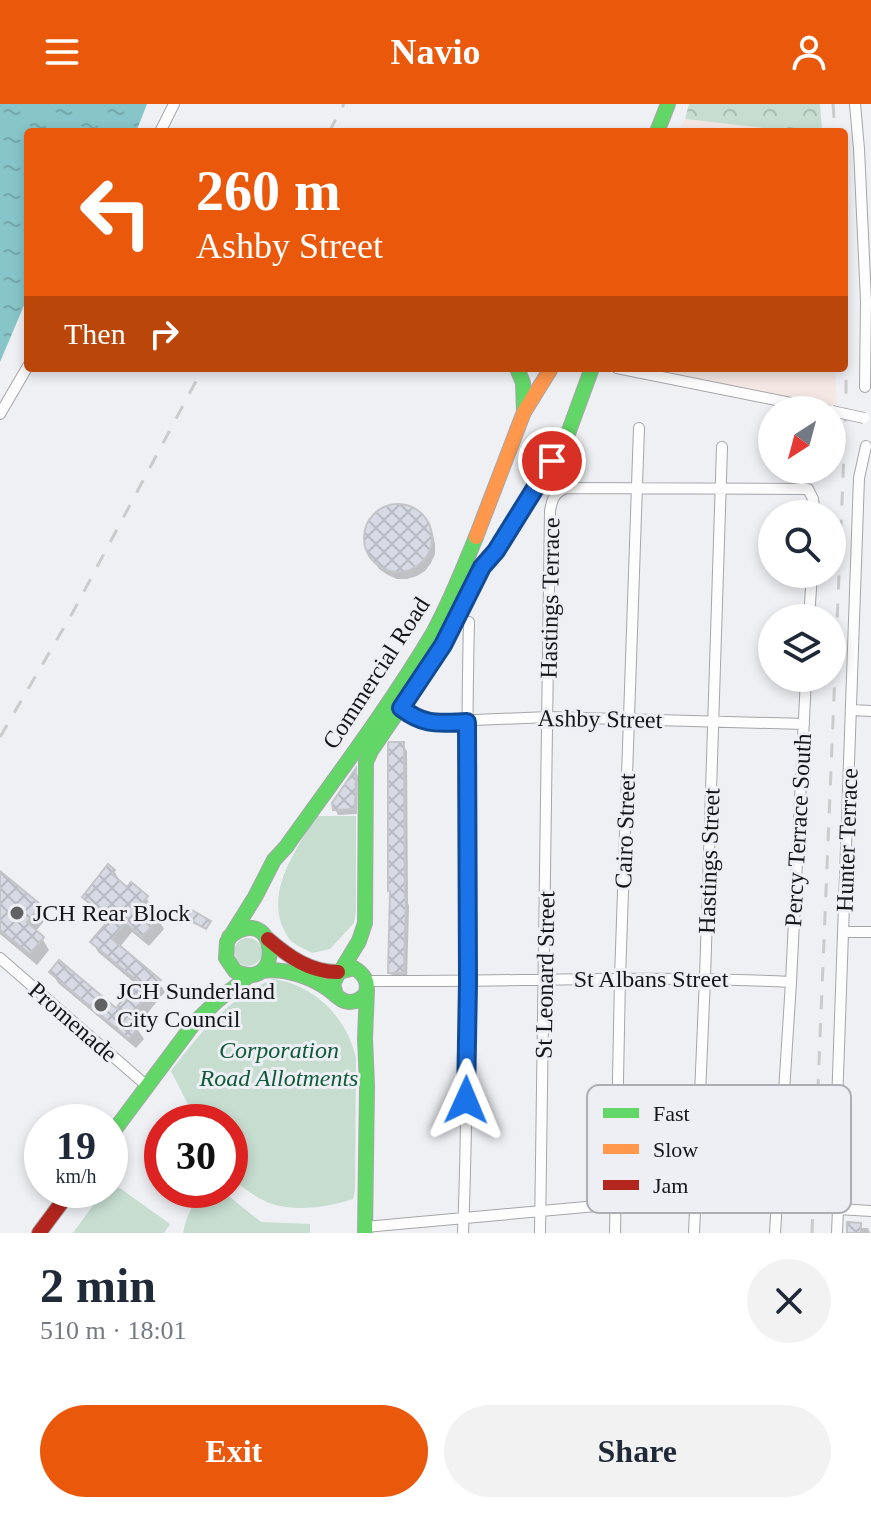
<!DOCTYPE html>
<html lang="en">
<head>
<meta charset="utf-8">
<style>
	:root { --surface:#fff; --page:#f2f2f3; --text:#1f2937; --muted:#747a83; --accent:#ea580c }
	body { margin:0; font-family:Georgia,serif; background:var(--page); color:var(--text); height:100vh; display:flex; flex-direction:column; font-size:30px; white-space:nowrap }
	* { box-sizing:border-box; margin:0 }
	p { font-size:26px; color:var(--muted) }
	.icon { flex:none; width:44px; height:44px; fill:none; stroke:currentColor; stroke-width:2; stroke-linecap:round; stroke-linejoin:round }
	.map { position:relative; height:1129px; overflow:hidden }
	.side { display:flex; flex-direction:column; background:var(--surface); flex:1 }
	.side>* { flex:none }
	.top-card { position:absolute; left:24px; top:24px; width:824px; height:244px; border-radius:8px; box-shadow:0 4px 12px #0003; background:#ea580c; color:#fff; overflow:hidden }
	.needle { width:52px; rotate:216deg }
	.buttons { position:absolute; left:758px; top:292px; display:grid; gap:16px }
	.buttons a { display:grid; place-items:center; width:88px; height:88px; border-radius:50%; background:var(--surface); box-shadow:0 4px 12px #0003; font-size:40px }
	.speed { position:absolute; left:24px; top:1000px; display:flex; gap:16px; font-size:40px; font-weight:700; text-align:center }
	.speed>* { display:grid; place-content:center; width:104px; height:104px; border-radius:50%; background:var(--surface); box-shadow:0 4px 12px #0003; line-height:1 }
	.speed small { font-size:20px; font-weight:400 }
	.speed .limit { border:12px solid #d22; background:#fff; color:#111 }
	.pin { position:absolute; display:grid; place-items:center; width:68px; height:68px; color:#fff; margin:-34px; border:4px solid #fff; border-radius:50%; box-shadow:0 2px 8px #0007 }
	.me { position:absolute; width:88px; margin:-44px; rotate:1deg; stroke-linejoin:round; filter:drop-shadow(0 0 6px #0008) }
	.turn { display:flex; align-items:center; gap:28px; height:168px; padding:0 40px; font-size:36px }
	.turn .icon { width:104px; height:104px; stroke-width:2.5 }
	.turn b { display:block; font-size:56px; line-height:68px }
	.then { display:flex; align-items:center; height:76px; padding:0 40px; background:#0003; gap:16px; font-size:30px }
	.round { display:grid; place-items:center; flex:none; width:84px; height:84px; border-radius:42px; background:var(--page) }
	.head { display:flex; align-items:center; justify-content:space-between; height:136px; padding:0 40px }
	h1 { font-size:48px; font-weight:700; line-height:60px }
	.action { display:flex; gap:16px; margin-top:auto; padding:16px 40px }
	.action a { flex:1; height:92px; border-radius:48px; background:var(--accent); color:#fff; font-size:32px; font-weight:700; line-height:92px; text-align:center }
	.action a+a { background:var(--page); color:var(--text) }
	header { display:flex; justify-content:space-between; align-items:center; height:104px; padding:0 40px; background:var(--accent); color:#fff; font-size:36px; font-weight:700 }
	.map>svg:first-child { display:block }
	.education { fill:#f4e7e4 }
	.park { fill:url(#park-crowns) }
	.garden { fill:#c6ddd0 }
	.water { fill:url(#water-ripples) }
	.shadow { fill:#0003 }
	.building { fill:url(#building-cross-hatch); stroke:#c4c5c8; stroke-width:2 }
	.lines { fill:none; stroke-linecap:round; stroke-linejoin:round }
	.street-casing { stroke:#a5a6a9; stroke-width:12 }
	.fast-casing { stroke:#a5a6a9; stroke-width:16 }
	.slow-casing { stroke:#a5a6a9; stroke-width:16 }
	.jam-casing { stroke:#a5a6a9; stroke-width:16 }
	.street { stroke:#fdfdfd; stroke-width:10 }
	.fast { stroke:#63d668; stroke-width:14 }
	.slow { stroke:#ff974d; stroke-width:14 }
	.jam { stroke:#b3261e; stroke-width:14 }
	.rail { stroke:#cacbcb; stroke-width:3; stroke-dasharray:14 14; stroke-linecap:butt }
	.street-bridge-casing { stroke:#a5a6a9; stroke-width:12; stroke-linecap:butt }
	.street-bridge { stroke:#fdfdfd; stroke-width:10 }
	.route-casing { stroke:#114b97; stroke-width:20 }
	.route { stroke:#1a73e8; stroke-width:14 }
	.poi-dot { fill:#626265; stroke:#eeeff5; stroke-width:3 }
	.labels { text-anchor:middle; stroke-width:6; stroke-linejoin:round; paint-order:stroke }
	.street-label { font-size:24px; fill:#161618; stroke:#eeeff5 }
	.poi-label { font-size:24px; fill:#161618; stroke:#eeeff5; text-anchor:start }
	.park-label { font-size:24px; font-style:italic; fill:#0f5b38; stroke:#eeeff5 }
	.key { fill:#eeeff5; stroke:#adaeb3; stroke-width:2 }
	.key-label { font-size:22px; fill:#161618 }
</style>
</head>
<body>
<header><svg class="icon" aria-label="menu" viewBox="0 0 24 24"><path d="M4 6h16M4 12h16M4 18h16"/></svg>Navio<svg class="icon" aria-label="person" viewBox="0 0 24 24"><circle cx="12" cy="8" r="4"/><path d="M4 21q1-7 8-7t8 7"/></svg></header>
<div class="map">
<svg width="871" height="1129" viewBox="0 0 871 1129">
	<defs>
		<pattern id="park-crowns" width="20" height="18" patternUnits="userSpaceOnUse" patternTransform="scale(2)"><rect width="20" height="18" fill="#c6ddd0"/><path d="M2 6a3 3 0 1 1 6 0M12 15a3 3 0 1 1 6 0" fill="none" stroke="#a9bdb2"/></pattern>
		<pattern id="water-ripples" width="26" height="14" patternUnits="userSpaceOnUse" patternTransform="scale(2)"><rect width="26" height="14" fill="#87c5c8"/><path d="M2 4q2-2 4 0t4 0M15 11q2-2 4 0t4 0" fill="none" stroke="#74a8ab"/></pattern>
		<pattern id="building-cross-hatch" width="8" height="8" patternUnits="userSpaceOnUse" patternTransform="scale(2)"><rect width="8" height="8" fill="#d7d9e4"/><path d="M0 0l8 8M0 8l8-8" fill="none" stroke="#b8bac3"/></pattern>
	</defs>
	<rect width="100%" height="100%" fill="#eff0f4"/>
	<!-- education -->
	<path class="education" d="M 685,15 L 799,28 L 678,28 Z
		M 633,264 L 835,264 L 837,308 Z"/>
	<!-- park -->
	<path class="park" d="M 689,0 L 820,0 L 822,28 L 799,28 L 685,15 Z"/>
	<!-- garden -->
	<path class="garden" d="M 316,712 L 356,712 L 356,808 L 354,819 L 330,845 L 312,849 C 305,845 295,841 290,836 C 286,831 283,824 281,819 C 269,780 298,744 316,712 Z
		M234 848a14 14 0 1 1 28 0a14 14 0 1 1-28 0Z
		M 273,875 C 315,881 347,914 356,954 L 355,1086 L 353,1095 C 330,1103 297,1108 272,1100 C 257,1095 242,1083 230,1073 L 230,1018 L 197,1018 L 171,967 C 199,930 229,893 273,875 Z
		M 110,1077 L 170,1120 L 164,1129 L 73,1129 L 104,1086 L 110,1086 Z
		M 205,1086 L 221,1086 L 261,1118 L 310,1120 L 310,1129 L 183,1129 C 186,1112 193,1099 205,1086 Z"/>
	<!-- water -->
	<path class="water" d="M 0,0 L 147,0 L 136,28 L 28,28 L 28,192 L 0,258 Z"/>
	<!-- shadow -->
	<path class="shadow" d="M 402,402 L 412,405 L 421,412 L 433,430 L 435,440 L 435,450 L 431,459 L 425,467 L 417,472 L 407,475 L 397,475 L 388,471 L 379,465 L 368,446 L 366,435 L 368,424 L 373,415 L 381,407 L 391,403 Z
		M 402,640 L 407,647 L 408,799 L 409,802 L 407,876 L 394,876 L 390,868 L 392,791 L 390,787 Z
		M 356,668 L 358,672 L 357,710 L 338,711 L 335,705 Z
		M 114,767 L 120,777 L 119,779 L 146,793 L 152,804 L 149,807 L 158,815 L 164,825 L 149,842 L 132,828 L 119,844 L 159,878 L 165,888 L 136,923 L 144,935 L 136,944 L 58,879 L 52,869 L 116,906 L 137,881 L 98,848 L 93,838 L 109,819 L 91,803 L 85,793 Z
		M 0,770 L 39,803 L 46,815 L 35,828 L 42,834 L 49,846 L 37,861 L 0,830 Z
		M 860,1121 L 862,1124 L 868,1124 L 870,1129 L 849,1129 Z"/>
	<!-- building -->
	<path class="building" d="M364 434a34 34 0 1 1 68 0a34 34 0 1 1-68 0Z
		M 389,638 L 404,638 L 405,792 L 406,792 L 404,869 L 388,869 L 390,787 L 388,787 L 388,640 Z
		M 356,664 L 355,705 L 333,706 L 332,699 Z
		M 108,760 L 115,766 L 112,770 L 127,783 L 131,778 L 148,792 L 142,799 L 159,814 L 142,833 L 125,819 L 112,835 L 161,876 L 129,914 L 139,923 L 129,935 L 49,868 L 59,856 L 116,904 L 137,877 L 90,838 L 109,816 L 82,793 Z
		M 0,767 L 41,801 L 27,818 L 44,833 L 30,850 L 0,826 Z
		M 192,806 L 211,817 L 206,825 L 187,815 Z
		M 847,1118 L 861,1119 L 861,1129 L 847,1129 Z"/>
	<g class="lines">
		<defs>
			<path id="street" d="M 855,0 L 859,45 L 866,197 L 865,283
				M 160,28 L 174,0
				M 617,264 L 826,306
				M 0,310 L 28,262
				M 809,514 L 812,470
				M 401,604 L 415,615 L 426,618 L 548,613 L 804,620
				M 852,606 L 871,607
				M 843,828 L 871,828
				M 0,854 L 147,982
				M 367,877 C 509,878 649,871 791,878
				M 838,1105 L 871,1107
				M 365,1123 L 696,1093 L 776,1091
				M 463,1129 C 471,926 464,722 469,518
				M 540,1129 L 550,407 C 552,395 554,389 566,384 L 808,385 L 813,395 L 815,410
				M 615,1129 L 620,874 L 639,324
				M 694,1129 L 705,874 L 722,343
				M 775,1129 L 791,878 L 806,574
				M 837,1129 L 838,1105 L 834,1085 L 859,374 L 866,342"/>
			<path id="fast" d="M 657,28 L 668,0
				M 517,264 L 523,279 L 524,308
				M 229,833 C 278,795 286,891 235,867 L 226,854 L 227,838 L 255,793 L 274,756 L 286,743 C 336,673 389,603 433,529 C 450,498 463,465 476,433
				M 342,865 L 359,837 L 365,819 L 366,658 L 371,647 L 443,541 L 482,463 L 496,447 L 566,335 L 592,264
				M 262,867 C 284,864 310,872 328,885 C 335,890 341,898 350,898 C 357,898 362,895 366,889 C 369,877 364,870 354,864 L 339,868 L 333,880 L 336,891
				M 110,1032 L 195,918 L 217,897 L 250,871
				M 365,1129 L 367,982 L 365,934 L 367,886"/>
			<path id="slow" d="M 476,433 L 524,308 L 550,266"/>
			<path id="jam" d="M 268,835 C 289,853 310,868 338,868
				M 39,1129 L 71,1086"/>
		</defs>
		<!-- street casing -->
		<use href="#street" class="street-casing"/>
		<!-- fast casing -->
		<use href="#fast" class="fast-casing"/>
		<!-- slow casing -->
		<use href="#slow" class="slow-casing"/>
		<!-- jam casing -->
		<use href="#jam" class="jam-casing"/>
		<!-- street -->
		<use href="#street" class="street"/>
		<!-- fast -->
		<use href="#fast" class="fast"/>
		<!-- slow -->
		<use href="#slow" class="slow"/>
		<!-- jam -->
		<use href="#jam" class="jam"/>
		<!-- rail -->
		<path class="rail" d="M 833,0 L 835,28
			M 329,28 L 344,0
			M 0,633 L 73,508 L 203,264
			M 812,1129 L 846,300 L 846,111 L 844,84"/>
		<defs>
			<path id="street-bridge" d="M 832,307 L 864,314"/>
		</defs>
		<!-- street-bridge casing -->
		<use href="#street-bridge" class="street-bridge-casing"/>
		<!-- street-bridge -->
		<use href="#street-bridge" class="street-bridge"/>
	</g>
	<g class="lines">
		<defs>
			<path id="route" d="M 466,996 L 468,878 L 467,618 C 437,619 425,622 401,604 L 443,541 L 482,463 L 496,447 L 552,357"/>
		</defs>
		<!-- route casing -->
		<use href="#route" class="route-casing"/>
		<!-- route -->
		<use href="#route" class="route"/>
	</g>
	<!-- markers -->
	<g class="poi-dot">
		<circle cx="17" cy="809" r="8"/>
		<circle cx="101" cy="901" r="8"/>
	</g>
	<g class="labels">
		<!-- street labels -->
		<g class="street-label">
			<text transform="translate(550 494) rotate(-89)" y="8">Hastings Terrace</text>
			<text transform="translate(376 569) rotate(-57)" y="8">Commercial Road</text>
			<text transform="translate(600 615) rotate(1)" y="8">Ashby Street</text>
			<text transform="translate(798 726) rotate(-87)" y="8">Percy Terrace South</text>
			<text transform="translate(625 727) rotate(-88)" y="8">Cairo Street</text>
			<text transform="translate(847 736) rotate(-88)" y="8">Hunter Terrace</text>
			<text transform="translate(709 757) rotate(-88)" y="8">Hastings Street</text>
			<text transform="translate(545 871) rotate(-89)" y="8">St Leonard Street</text>
			<text x="651" y="883">St Albans Street</text>
			<text transform="translate(73 918) rotate(41)" y="8">Promenade</text>
		</g>
		<!-- poi labels -->
		<g class="poi-label">
			<text x="33" y="817">JCH Rear Block</text>
			<text x="117" y="895">JCH Sunderland<tspan x="117" dy="28">City Council</tspan></text>
		</g>
		<!-- park labels -->
		<g class="park-label">
			<text x="279" y="954">Corporation<tspan x="279" dy="28">Road Allotments</tspan></text>
		</g>
	</g>
	<!-- legend -->
	<rect x="587" y="981" width="264" height="128" rx="12" class="key"/>
	<rect x="603" y="1004" width="36" height="10" fill="#63d668"/>
	<rect x="603" y="1040" width="36" height="10" fill="#ff974d"/>
	<rect x="603" y="1076" width="36" height="10" fill="#b3261e"/>
	<g class="key-label">
		<text x="653" y="1017">Fast</text>
		<text x="653" y="1053">Slow</text>
		<text x="653" y="1089">Jam</text>
	</g>
</svg>
<div class="buttons">
<a><svg class="needle" viewBox="-14 -14 28 28"><path d="M0-13l5 13h-10z" fill="#e53935"/><path d="M0 13l5-13h-10z" fill="#747a83"/></svg></a>
<a><svg class="icon" aria-label="search" viewBox="0 0 24 24"><circle cx="10" cy="10" r="6"/><path d="M15 15l6 6"/></svg></a>
<a><svg class="icon" aria-label="layers" viewBox="0 0 24 24"><path d="M12 4l9 5-9 5-9-5zM3 14l9 5 9-5"/></svg></a>
</div>
<div class="speed"><div>19<small>km/h</small></div><div class="limit">30</div></div>
<div class="pin" style="left:552px;top:357px;background:#d93025"><svg class="icon" aria-label="arrive" viewBox="0 0 24 24"><path d="M6 21V4h12l-3 4 3 4H6"/></svg></div>
<svg class="me" style="left:466px;top:996px" viewBox="-20 -20 40 40"><path d="M0-17L14 15 0 8-14 15z" fill="#1a73e8" stroke="#fff" stroke-width="4"/></svg>
<div class="top-card">
<div class="turn"><svg class="icon" aria-label="left" viewBox="0 0 24 24"><path d="M17 20v-9H6M10 6l-5 5 5 5"/></svg><div><b>260 m</b>Ashby Street</div></div>
<div class="then">Then<svg class="icon" aria-label="right" viewBox="0 0 24 24"><path d="M7 20v-9h11M14 6l5 5-5 5"/></svg></div>
</div>
</div>
<section class="side">
<div class="head"><div><h1>2 min</h1><p>510 m · 18:01</p></div><a class="round"><svg class="icon" aria-label="close" viewBox="0 0 24 24"><path d="M6 6l12 12M18 6L6 18"/></svg></a></div>
<div class="action"><a>Exit</a><a>Share</a></div>
</section>
</body>
</html>
